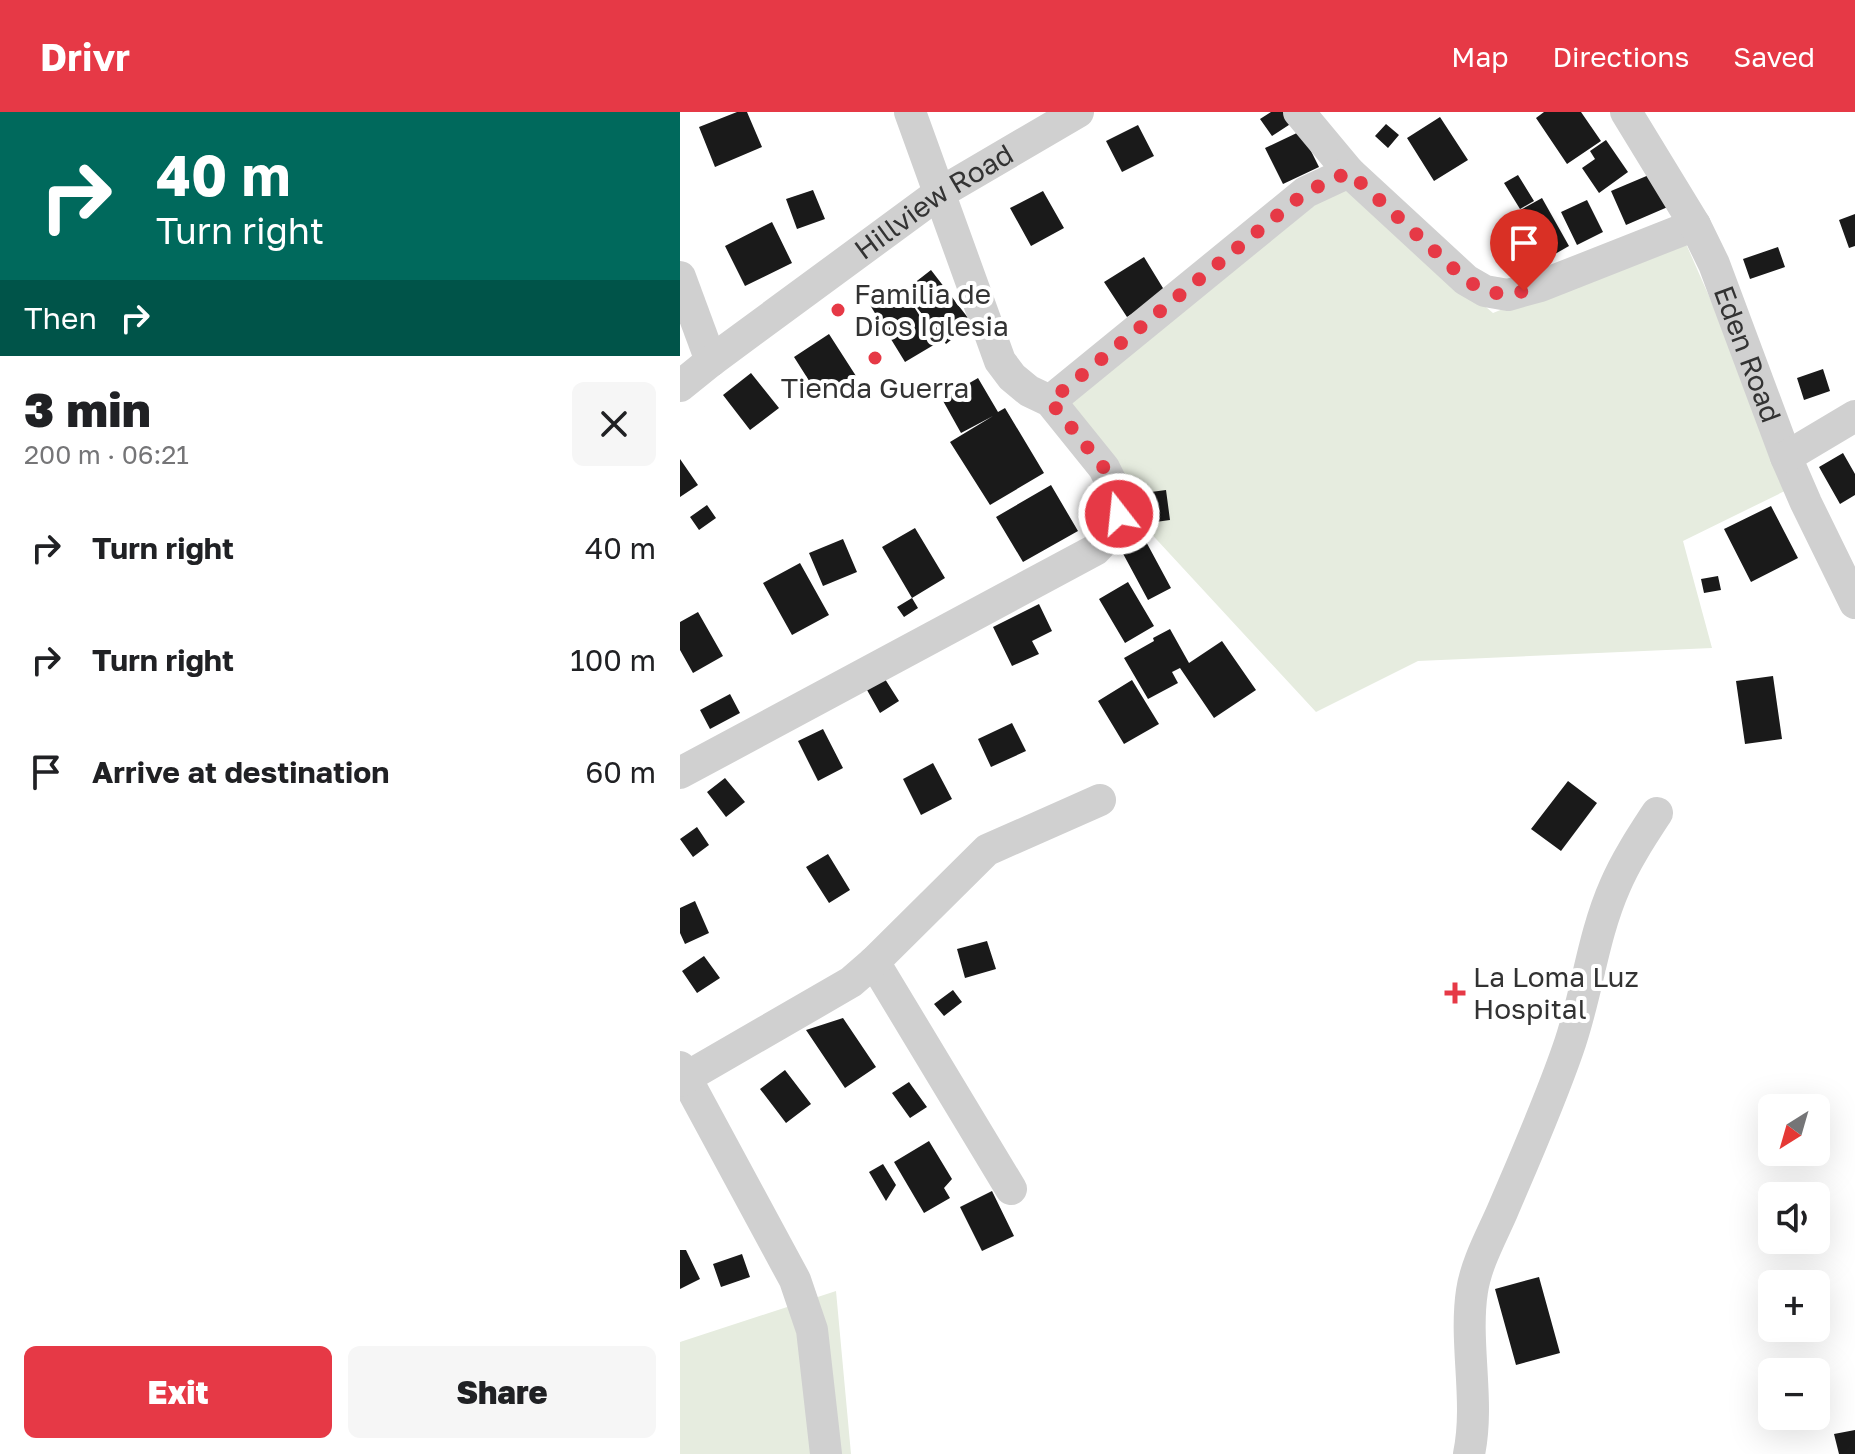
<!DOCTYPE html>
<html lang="en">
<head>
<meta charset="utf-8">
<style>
	:root { --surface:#fff; --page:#f6f6f6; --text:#202124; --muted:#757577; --accent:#e63946 }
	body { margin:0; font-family:"Golos Text",sans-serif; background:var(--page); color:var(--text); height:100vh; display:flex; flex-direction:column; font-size:30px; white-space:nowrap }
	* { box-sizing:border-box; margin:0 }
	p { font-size:26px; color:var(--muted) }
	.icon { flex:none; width:44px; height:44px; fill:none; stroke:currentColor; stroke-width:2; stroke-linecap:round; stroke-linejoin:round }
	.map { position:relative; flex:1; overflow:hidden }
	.sheet { display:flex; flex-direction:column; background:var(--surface); width:680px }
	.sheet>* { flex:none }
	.guide { background:#00695c; color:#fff; overflow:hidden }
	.needle { width:52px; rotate:217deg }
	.fabs { position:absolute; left:1078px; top:982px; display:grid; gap:16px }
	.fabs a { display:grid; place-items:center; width:72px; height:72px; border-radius:12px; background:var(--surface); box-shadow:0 8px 32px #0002; font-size:40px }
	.pin { position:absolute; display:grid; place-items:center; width:68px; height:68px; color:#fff; margin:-82px -34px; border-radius:50% 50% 50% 0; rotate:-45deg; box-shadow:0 0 8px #0007 }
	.pin .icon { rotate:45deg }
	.me { position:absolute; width:88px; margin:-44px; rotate:344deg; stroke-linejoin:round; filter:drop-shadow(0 0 6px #0008) }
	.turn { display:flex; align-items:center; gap:28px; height:168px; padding:0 24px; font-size:36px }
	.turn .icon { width:104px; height:104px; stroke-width:2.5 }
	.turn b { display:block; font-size:56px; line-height:68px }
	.then { display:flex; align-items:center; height:76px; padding:0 24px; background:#0003; gap:16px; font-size:30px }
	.round { display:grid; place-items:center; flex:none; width:84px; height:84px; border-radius:12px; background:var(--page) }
	.head { display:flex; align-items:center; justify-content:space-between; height:136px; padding:0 24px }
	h1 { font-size:48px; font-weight:800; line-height:60px }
	.button { display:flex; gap:16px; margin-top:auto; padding:16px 24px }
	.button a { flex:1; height:92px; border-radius:12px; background:var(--accent); color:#fff; font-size:32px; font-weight:800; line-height:92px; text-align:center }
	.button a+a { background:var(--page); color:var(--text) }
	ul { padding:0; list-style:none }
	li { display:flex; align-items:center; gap:24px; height:112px; padding:0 24px }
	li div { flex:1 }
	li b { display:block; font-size:30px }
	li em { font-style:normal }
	header { display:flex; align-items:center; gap:48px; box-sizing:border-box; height:112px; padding:0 40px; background:var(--accent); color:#fff }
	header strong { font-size:38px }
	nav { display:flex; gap:44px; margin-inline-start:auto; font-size:28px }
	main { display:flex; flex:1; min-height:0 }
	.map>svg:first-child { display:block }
	.green { fill:#e6ecdf }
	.building { fill:#1a1a1a }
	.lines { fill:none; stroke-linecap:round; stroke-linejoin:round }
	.minor { stroke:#d0d0d0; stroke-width:32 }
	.route { stroke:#e63946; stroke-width:14; stroke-dasharray:0 25.2 }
	.poi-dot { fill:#e63946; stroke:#fff; stroke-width:3 }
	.labels { text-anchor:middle; stroke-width:8; stroke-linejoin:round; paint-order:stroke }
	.street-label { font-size:28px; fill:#333; stroke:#fff }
	.poi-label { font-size:28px; fill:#333; stroke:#fff; text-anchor:start }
</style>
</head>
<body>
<header>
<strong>Drivr</strong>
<nav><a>Map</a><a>Directions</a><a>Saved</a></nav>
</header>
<main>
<section class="sheet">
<div class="guide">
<div class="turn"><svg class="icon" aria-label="right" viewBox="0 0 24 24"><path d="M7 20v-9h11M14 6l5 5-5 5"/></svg><div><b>40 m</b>Turn right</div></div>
<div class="then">Then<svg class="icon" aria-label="right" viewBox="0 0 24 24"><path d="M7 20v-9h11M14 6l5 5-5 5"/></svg></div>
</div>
<div class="head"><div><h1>3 min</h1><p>200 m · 06:21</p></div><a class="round"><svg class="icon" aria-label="close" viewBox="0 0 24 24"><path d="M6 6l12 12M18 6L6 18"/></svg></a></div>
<ul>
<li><svg class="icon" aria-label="right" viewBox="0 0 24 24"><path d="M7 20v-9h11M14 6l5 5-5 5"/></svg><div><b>Turn right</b></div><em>40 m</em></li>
<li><svg class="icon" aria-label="right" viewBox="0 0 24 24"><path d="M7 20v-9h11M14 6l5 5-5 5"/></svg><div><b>Turn right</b></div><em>100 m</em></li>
<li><svg class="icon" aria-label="arrive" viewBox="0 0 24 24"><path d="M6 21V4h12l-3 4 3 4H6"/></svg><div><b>Arrive at destination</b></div><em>60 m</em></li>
</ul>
<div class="button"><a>Exit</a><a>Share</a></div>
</section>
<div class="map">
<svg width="1175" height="1342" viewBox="0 0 1175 1342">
	<rect width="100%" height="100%" fill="#fff"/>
	<!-- green -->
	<path class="green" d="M 661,72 L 813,201 L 1003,125 L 1113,375 L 1003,429 L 1032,536 L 738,549 L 636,600 L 453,402 L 382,295 Z
		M 156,1179 L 171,1342 L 0,1342 L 0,1230 Z"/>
	<!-- building -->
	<path class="building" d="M 57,0 L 67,0 L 82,35 L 35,55 L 19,15 Z
		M 591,0 L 609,0 L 615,9 L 592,24 L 580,7 Z
		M 864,0 L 901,0 L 921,29 L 887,52 L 856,6 Z
		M 760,5 L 788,48 L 754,69 L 727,26 Z
		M 706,12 L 719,23 L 708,36 L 695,24 Z
		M 458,13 L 474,44 L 442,60 L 426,29 Z
		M 621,19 L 639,55 L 603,72 L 585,36 Z
		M 926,28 L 948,60 L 919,81 L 902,56 L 915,47 L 910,39 Z
		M 976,60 L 990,94 L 946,113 L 931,79 Z
		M 838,63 L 854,89 L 840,97 L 824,71 Z
		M 133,78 L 145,107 L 117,117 L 106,87 Z
		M 363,79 L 384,116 L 351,134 L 330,96 Z
		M 862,86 L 889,134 L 861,150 L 835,101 Z
		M 907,88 L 923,120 L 897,133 L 881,100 Z
		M 1175,102 L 1175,134 L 1169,136 L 1159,108 Z
		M 92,110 L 112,151 L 65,174 L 45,134 Z
		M 1098,135 L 1105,155 L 1070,167 L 1063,147 Z
		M 464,145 L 486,181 L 447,205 L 424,170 Z
		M 251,158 L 292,211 L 266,232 L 226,182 L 257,231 L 225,250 L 190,193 L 221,174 L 224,179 Z
		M 149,222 L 176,264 L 140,286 L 114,245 Z
		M 1143,257 L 1150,279 L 1124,288 L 1117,266 Z
		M 71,261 L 99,296 L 70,318 L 43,283 Z
		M 298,266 L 318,300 L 325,296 L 364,361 L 310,393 L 270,330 L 313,304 L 281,321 L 262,287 Z
		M 1163,341 L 1175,362 L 1175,383 L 1160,392 L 1139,355 Z
		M 0,347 L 18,373 L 0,385 Z
		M 371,373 L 398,419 L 343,450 L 316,405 Z
		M 486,378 L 490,408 L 461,412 L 456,382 Z
		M 27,393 L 36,406 L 19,418 L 10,405 Z
		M 1091,394 L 1118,446 L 1071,470 L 1044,417 Z
		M 235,416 L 265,466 L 232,486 L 202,435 Z
		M 463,424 L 491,476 L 468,488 L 440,436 Z
		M 163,427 L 177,460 L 143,474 L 129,441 Z
		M 120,451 L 149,503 L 112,523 L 83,471 Z
		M 1038,464 L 1041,478 L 1024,481 L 1021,467 Z
		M 448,470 L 474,514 L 445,531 L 419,487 Z
		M 232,486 L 238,496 L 224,505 L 217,495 Z
		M 359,492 L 372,519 L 352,529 L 359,542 L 332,554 L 313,515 Z
		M 18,500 L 43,544 L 13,561 L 0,538 L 0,510 Z
		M 490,517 L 509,551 L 542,529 L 576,578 L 534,606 L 500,556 L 492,560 L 498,571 L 468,587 L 444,546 L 474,529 L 473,526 Z
		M 1093,564 L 1102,627 L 1065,632 L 1056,569 Z
		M 205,567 L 219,589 L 200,601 L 187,578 Z
		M 452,568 L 479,612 L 444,632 L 418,589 Z
		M 50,582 L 60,601 L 30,617 L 20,598 Z
		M 332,611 L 346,639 L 311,655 L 298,627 Z
		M 143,617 L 163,656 L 138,669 L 118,629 Z
		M 253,651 L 272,687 L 241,703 L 223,667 Z
		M 45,666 L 65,690 L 46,705 L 27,680 Z
		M 888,669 L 917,691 L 881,739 L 851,717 Z
		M 17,715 L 29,733 L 13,745 L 0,727 Z
		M 148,742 L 170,778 L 149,791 L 126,755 Z
		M 15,789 L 29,821 L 5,832 L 0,821 L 0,796 Z
		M 307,829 L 316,857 L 285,866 L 277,837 Z
		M 24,844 L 40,866 L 17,881 L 2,859 Z
		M 273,878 L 282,890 L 264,904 L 254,892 Z
		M 163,906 L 196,955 L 165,976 L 126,918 Z
		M 105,958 L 131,992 L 106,1011 L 80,977 Z
		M 229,970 L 247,995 L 230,1006 L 212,981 Z
		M 249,1029 L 272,1067 L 264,1076 L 270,1086 L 244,1101 L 214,1050 Z
		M 203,1052 L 216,1073 L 206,1089 L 189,1060 Z
		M 312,1079 L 334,1124 L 302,1139 L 280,1095 Z
		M 0,1138 L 6,1138 L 20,1167 L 0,1177 Z
		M 62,1142 L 70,1165 L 41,1175 L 33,1152 Z
		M 859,1165 L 880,1241 L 836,1253 L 815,1177 Z
		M 1175,1318 L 1175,1342 L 1159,1342 L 1154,1322 Z"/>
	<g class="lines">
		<!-- minor -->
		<g class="minor">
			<path d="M 619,0 L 669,60 L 786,168 L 805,179 L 828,183 L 860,174 L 1015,113"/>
			<path id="s1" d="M 946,0 L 1015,113 L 1034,152 L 1106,345 L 1126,391 L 1175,491"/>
			<path d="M 0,165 L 31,249"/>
			<path id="s2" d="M 0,274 L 31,249 L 258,82 L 398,0"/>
			<path d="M 370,289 L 626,80 L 669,60"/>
			<path d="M 1106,345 L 1175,304"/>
			<path d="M 0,661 L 415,438 L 430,422 L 439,402 L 437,382 L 424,356 L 370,289 L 349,279 L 332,265 L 320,249 L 230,0"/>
			<path d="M 194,850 L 331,1077"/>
			<path d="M 0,955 L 115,1168 L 132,1218 L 146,1342"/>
			<path d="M 0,969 L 171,870 L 194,850 L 307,738 L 420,688"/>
			<path d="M 789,1342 C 800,1289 784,1231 792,1179 C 796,1152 811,1125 822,1100 C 845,1046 869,992 888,937 C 907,884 912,826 935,774 C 946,748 962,724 977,701"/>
		</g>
	</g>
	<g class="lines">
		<!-- route -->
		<path class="route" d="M 439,402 L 437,382 L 424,356 L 370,289 L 626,80 L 669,60 L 786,168 C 808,181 820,185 844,179"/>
	</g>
	<!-- markers -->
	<g class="poi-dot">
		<circle cx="158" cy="198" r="8"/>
		<circle cx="195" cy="246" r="8"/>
		<path d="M771 869h8v8h8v8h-8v8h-8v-8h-8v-8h8z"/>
	</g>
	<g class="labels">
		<!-- street labels -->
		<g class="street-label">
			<text dy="10" stroke="none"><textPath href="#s2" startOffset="314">Hillview Road</textPath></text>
			<text dy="10" stroke="none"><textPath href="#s1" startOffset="272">Eden Road</textPath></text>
		</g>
		<!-- poi labels -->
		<g class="poi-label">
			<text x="174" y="192">Familia de<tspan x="174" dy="32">Dios Iglesia</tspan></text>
			<text x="195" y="286" text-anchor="middle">Tienda Guerra</text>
			<text x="793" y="875">La Loma Luz<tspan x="793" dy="32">Hospital</tspan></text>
		</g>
	</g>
</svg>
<div class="fabs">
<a><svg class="needle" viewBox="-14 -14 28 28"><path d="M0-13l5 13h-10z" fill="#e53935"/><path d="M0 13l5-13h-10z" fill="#757577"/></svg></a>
<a><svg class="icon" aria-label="sound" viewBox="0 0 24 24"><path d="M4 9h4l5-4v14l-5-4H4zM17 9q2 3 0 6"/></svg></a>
<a>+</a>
<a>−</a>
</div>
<div class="pin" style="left:844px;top:179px;background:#d93025"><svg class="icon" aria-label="arrive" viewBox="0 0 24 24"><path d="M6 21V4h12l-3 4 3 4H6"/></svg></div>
<svg class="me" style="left:439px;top:402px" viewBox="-20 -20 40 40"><circle r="17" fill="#e63946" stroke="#fff" stroke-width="3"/><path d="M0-11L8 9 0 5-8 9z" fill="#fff"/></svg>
</div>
</main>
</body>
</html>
